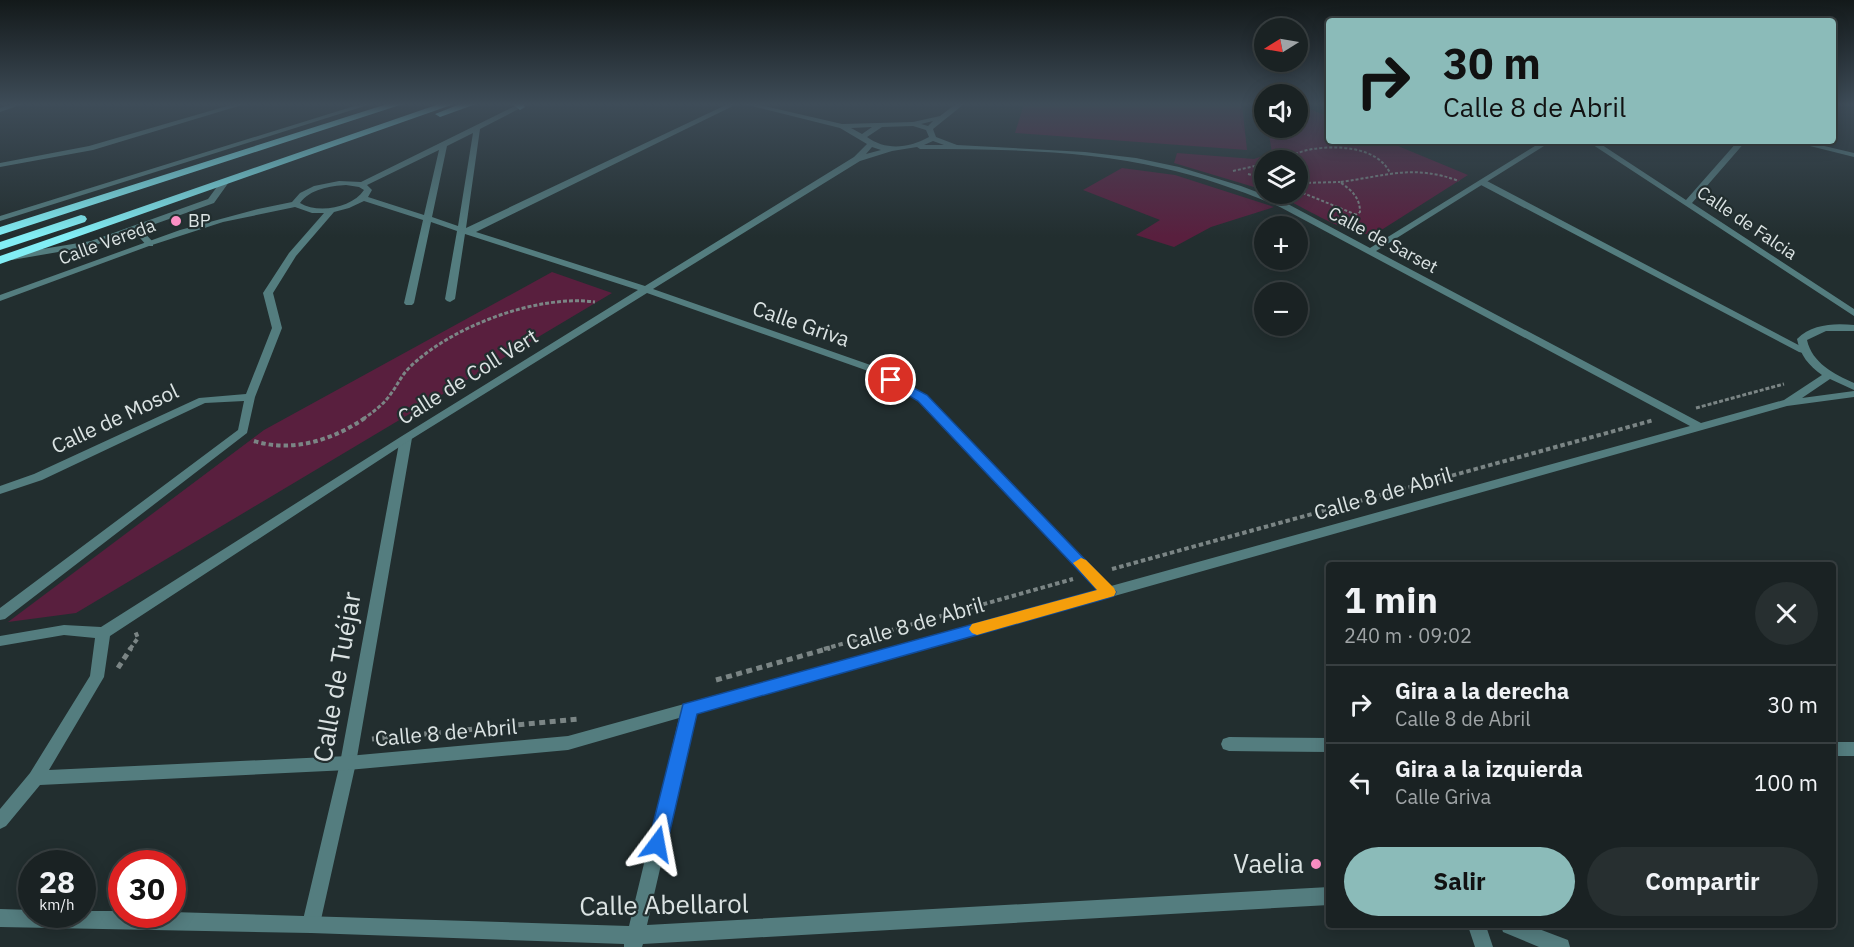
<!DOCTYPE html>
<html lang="es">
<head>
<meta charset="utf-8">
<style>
	:root { --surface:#1a2223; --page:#272f30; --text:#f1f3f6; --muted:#9fa4a6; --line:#383f41; --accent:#8bbbb9 }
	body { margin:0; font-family:"IBM Plex Sans",sans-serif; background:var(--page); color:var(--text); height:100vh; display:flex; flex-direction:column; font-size:22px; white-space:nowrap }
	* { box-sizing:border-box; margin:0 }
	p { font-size:20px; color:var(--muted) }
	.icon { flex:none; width:33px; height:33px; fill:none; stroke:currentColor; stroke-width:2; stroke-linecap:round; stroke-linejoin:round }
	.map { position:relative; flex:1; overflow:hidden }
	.panel { position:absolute; left:1326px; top:562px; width:510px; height:366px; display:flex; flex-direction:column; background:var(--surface); border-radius:6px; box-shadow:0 3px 15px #0003,0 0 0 2px var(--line) }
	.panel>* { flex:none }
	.guide { position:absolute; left:1326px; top:18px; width:510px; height:126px; border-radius:6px; box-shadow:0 3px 15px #0003,0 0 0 2px var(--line); background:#8bbbb9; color:#111; overflow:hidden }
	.needle { width:39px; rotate:259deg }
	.controls { position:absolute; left:1254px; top:18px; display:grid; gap:12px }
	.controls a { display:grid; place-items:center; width:54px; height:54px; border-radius:50%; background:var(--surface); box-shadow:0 3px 15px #0003,0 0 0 2px var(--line); font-size:30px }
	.speed { position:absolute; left:18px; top:850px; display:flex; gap:12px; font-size:30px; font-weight:700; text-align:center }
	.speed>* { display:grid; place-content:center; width:78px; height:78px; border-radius:50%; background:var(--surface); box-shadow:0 3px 15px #0003,0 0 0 2px var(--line); line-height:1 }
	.speed small { font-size:15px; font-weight:400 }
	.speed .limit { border:9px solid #d22; background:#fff; color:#111 }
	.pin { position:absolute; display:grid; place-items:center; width:51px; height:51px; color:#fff; margin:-26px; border:3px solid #fff; border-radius:50%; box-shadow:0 2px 6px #0007 }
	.me { position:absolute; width:66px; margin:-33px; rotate:13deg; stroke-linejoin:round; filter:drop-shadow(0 0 4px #0008) }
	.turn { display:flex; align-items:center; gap:21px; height:126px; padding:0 18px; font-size:27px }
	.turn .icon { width:78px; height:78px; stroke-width:2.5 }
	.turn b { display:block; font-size:42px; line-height:51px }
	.round { display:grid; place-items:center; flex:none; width:63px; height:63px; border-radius:32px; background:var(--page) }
	.head { display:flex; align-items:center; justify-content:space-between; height:102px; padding:0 18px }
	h1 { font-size:36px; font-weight:700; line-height:45px }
	.button { display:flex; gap:12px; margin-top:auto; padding:12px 18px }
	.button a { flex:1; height:69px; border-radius:36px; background:var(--accent); color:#111; font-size:24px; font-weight:700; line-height:69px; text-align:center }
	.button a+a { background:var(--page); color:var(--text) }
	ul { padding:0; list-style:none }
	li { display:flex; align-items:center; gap:18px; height:78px; padding:0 18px; border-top:2px solid var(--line) }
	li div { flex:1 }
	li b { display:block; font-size:22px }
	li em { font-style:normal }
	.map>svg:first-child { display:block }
	.green { fill:#591f3e }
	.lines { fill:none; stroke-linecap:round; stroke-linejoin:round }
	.path-far3 { stroke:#7b8585; stroke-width:2; stroke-dasharray:3 2; stroke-linecap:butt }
	.path-far2 { stroke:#7b8585; stroke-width:3; stroke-dasharray:4 2; stroke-linecap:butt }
	.path-far1 { stroke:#7b8585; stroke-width:4; stroke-dasharray:4.5 3; stroke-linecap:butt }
	.path { stroke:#7b8585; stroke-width:5; stroke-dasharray:6 4.5; stroke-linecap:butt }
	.service { fill:#547d7f; fill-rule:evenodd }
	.pedestrian { fill:#547d7f; fill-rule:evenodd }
	.minor { fill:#547d7f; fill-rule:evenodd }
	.motorway { fill:#82eef5; fill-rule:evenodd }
	.route { fill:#1a73e8; stroke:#114b97; stroke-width:1.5 }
	.slow { fill:#f59e0b }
	.poi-dot { fill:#fb8fc4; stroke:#222e2f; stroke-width:2 }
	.labels { text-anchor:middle; stroke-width:4.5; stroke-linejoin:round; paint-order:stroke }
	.far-poi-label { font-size:18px; fill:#dbe3e3; stroke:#222e2f; text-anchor:start }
	.far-street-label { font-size:18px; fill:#dbe3e3; stroke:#222e2f }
	.street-label { font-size:21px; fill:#dbe3e3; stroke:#222e2f }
	.near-street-label { font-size:26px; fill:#dbe3e3; stroke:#222e2f }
	.near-poi-label { font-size:26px; fill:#dbe3e3; stroke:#222e2f; text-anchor:end }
</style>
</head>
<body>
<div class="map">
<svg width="1854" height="947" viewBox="0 0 1854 947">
	<rect width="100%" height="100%" fill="#222e2f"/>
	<!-- green -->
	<path class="green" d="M 1024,104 L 1242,104 L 1247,150 L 1015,133 Z
		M 1298,104 L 1329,117 L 1329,141 L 1386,141 L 1468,175 L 1375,234 C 1349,238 1300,204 1274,194 L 1298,194 L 1298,160 L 1264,160 L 1264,190 L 1174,163 L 1177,153 L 1254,159 L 1272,153 L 1268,128 L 1298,128 Z
		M 1122,168 L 1175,175 L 1274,207 L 1211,227 L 1174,247 L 1136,235 L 1160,220 L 1083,190 Z
		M 552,272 L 612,293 L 76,613 L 8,622 L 264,430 Z"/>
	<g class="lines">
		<!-- path-far3 -->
		<path class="path-far3" d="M 1276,160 C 1288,157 1300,151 1313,149 C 1338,145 1378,147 1390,173
			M 1233,171 L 1264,164
			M 1248,174 L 1264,178
			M 1298,183 L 1340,182
			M 1298,191 L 1357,215
			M 1346,221 L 1360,212 C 1360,197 1351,190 1340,182 C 1386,176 1413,164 1459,181"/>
		<!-- path-far2 -->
		<path class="path-far2" d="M 1696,408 L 1784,384
			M 363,419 C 373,412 383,405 390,395 C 397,386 401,376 409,368 C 450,327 537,294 595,302"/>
		<!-- path-far1 -->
		<path class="path-far1" d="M 254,441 C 292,453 333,440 365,418
			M 1112,569 L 1654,420
			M 130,649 L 138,638 L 135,631
			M 824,649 L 1073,579"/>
		<!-- path -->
		<path class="path" d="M 118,668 L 131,648
			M 716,680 L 830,648
			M 372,739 L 579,719"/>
		<!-- service -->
		<path class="service" d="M 222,180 L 229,182 L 214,203 L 141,229 L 153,242 L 153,246 L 147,246 L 134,231 L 93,246 L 12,260 L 8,257 L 12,254 L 91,241 L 208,199 Z
			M 406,435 L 412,438 L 356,763 L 354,768 L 348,770 L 342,768 L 340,763 L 400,438 Z
			M 1229,737 L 1329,738 L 1329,752 L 1229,751 L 1223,749 L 1221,744 L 1223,739 Z
			M 1833,742 L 1854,742 L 1854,756 L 1833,756 Z"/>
		<!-- pedestrian -->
		<path class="pedestrian" d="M 1481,181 L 1487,181 L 1808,350 L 1803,353 L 1799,352 L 1481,185 Z
			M 348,756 L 354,758 L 356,763 L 320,924 L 318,930 L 311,933 L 304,930 L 302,924 L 340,763 L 342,758 Z"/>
		<!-- minor -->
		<path class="minor" d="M 12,104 L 23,104 L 0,112 L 0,108 Z
			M 234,104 L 245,104 L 93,150 L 0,167 L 0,163 L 89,146 Z
			M 361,104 L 371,104 L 0,221 L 0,216 Z
			M 519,104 L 528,104 L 480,129 L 466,228 L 728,104 L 737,104 L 476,232 L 645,286 L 854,157 L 867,144 L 840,128 L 744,104 L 756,104 L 842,124 L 913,122 L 940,116 L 956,104 L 964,104 L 933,129 L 936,137 L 957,145 L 1085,152 L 1136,158 L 1179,167 L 1241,186 L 1286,203 L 1370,248 L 1543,141 L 1552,141 L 1376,251 L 1701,423 L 1784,400 L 1822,375 C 1809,366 1800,355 1797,339 C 1812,324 1834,323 1854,325 L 1854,331 L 1826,331 L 1807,340 C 1812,363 1834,374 1854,383 L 1854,390 L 1830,379 L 1802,398 L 1854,391 L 1854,397 L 1787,406 L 696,714 L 647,925 L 1329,887 L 1329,905 L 643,944 L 642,947 L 624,947 L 624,944 L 311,933 L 0,927 L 0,909 L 32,910 L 32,915 L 82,915 L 82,911 L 122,911 L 122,915 L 172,915 L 172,912 L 629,926 L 679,718 L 568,750 L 348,770 L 40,785 L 6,826 L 0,829 L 0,809 L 30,773 L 90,676 L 95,638 L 64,635 L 0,646 L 0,636 L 64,625 L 101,627 L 402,436 L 638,290 L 465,234 L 455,299 L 450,302 L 447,301 L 445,299 L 457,231 L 431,222 L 414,303 L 412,305 L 406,305 L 404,303 L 423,220 L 364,201 L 349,208 L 334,212 L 296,256 L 273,293 L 282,328 L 255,397 L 247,433 L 5,619 L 0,620 L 0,608 L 238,430 L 244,401 L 205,403 L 42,480 L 0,494 L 0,486 L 34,474 L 199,398 L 246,394 L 272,328 L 263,293 L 289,253 L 324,213 L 312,213 L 295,207 L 223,222 L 149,246 L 0,301 L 0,295 L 180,230 L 258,209 L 292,202 L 300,193 L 314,186 L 339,181 L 361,182 ZM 933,121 L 928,126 L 921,124 ZM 913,126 L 926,130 L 929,137 C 909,148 886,151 867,137 L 882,127 ZM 872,127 L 862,134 L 851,128 ZM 473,133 L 458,226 L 432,217 L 447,146 ZM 933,141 L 944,145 L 924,145 ZM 872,147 L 881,150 L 866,154 ZM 917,147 L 920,149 C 998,149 1087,150 1162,168 C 1203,177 1242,191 1280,207 L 1690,426 L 1111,586 L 926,396 L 879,368 L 653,289 L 860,161 L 892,151 ZM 439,150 L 424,215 L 368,197 L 372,190 L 367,185 ZM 346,185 L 359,187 L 364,190 C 352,208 318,214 300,203 C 310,189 330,186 346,185 ZM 647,293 L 871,372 L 918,400 L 1099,590 L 568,736 L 348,756 L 49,770 L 104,677 L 110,636 L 410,440 Z
			M 1587,141 L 1596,141 L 1686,200 L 1738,141 L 1746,141 L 1692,203 L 1854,309 L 1854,316 Z
			M 1790,141 L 1803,141 L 1854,153 L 1854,157 Z
			M 1468,926 L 1486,926 L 1493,947 L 1475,947 Z
			M 1501,926 L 1531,926 L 1568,940 L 1570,947 L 1539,947 L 1503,932 Z"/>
		<!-- motorway -->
		<path class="motorway" d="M 387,104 L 403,104 L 0,235 L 0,227 Z
			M 439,104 L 454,104 L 0,264 L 0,256 Z
			M 460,104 L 476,104 L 440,117 L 435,114 Z
			M 512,104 L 523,104 L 525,107 L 520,110 Z
			M 81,215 L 85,216 L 87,219 L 85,222 L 0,250 L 0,242 Z"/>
	</g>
	<!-- sky -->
	<linearGradient id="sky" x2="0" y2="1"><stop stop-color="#13191a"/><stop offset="0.44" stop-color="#3e4c58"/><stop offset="1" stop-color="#3e4c58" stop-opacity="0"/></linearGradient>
	<rect width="1854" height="237" fill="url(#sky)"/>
	<!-- route -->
	<path class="route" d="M 891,376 L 927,395 L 1116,592 L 1114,596 L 1108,598 L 697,714 L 667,844 L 664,851 L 657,853 L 650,851 L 648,844 L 683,704 L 1097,590 L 918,401 L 886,382 L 885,380 Z"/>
	<!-- slow -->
	<path class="slow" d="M 1081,558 L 1086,560 L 1114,588 L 1116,592 L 1114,596 L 977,635 L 972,633 L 969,629 L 972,624 L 1097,590 L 1073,563 Z"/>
	<!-- markers -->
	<g class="poi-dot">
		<circle cx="176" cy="221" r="6"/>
		<circle cx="1316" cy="864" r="6"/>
	</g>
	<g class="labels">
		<!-- far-poi labels -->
		<g class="far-poi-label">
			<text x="188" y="227">BP</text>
		</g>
		<!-- far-street labels -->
		<g class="far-street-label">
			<text transform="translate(1747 223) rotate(34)" y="6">Calle de Falcia</text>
			<text transform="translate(1383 240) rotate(28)" y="6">Calle de Sarset</text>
			<text transform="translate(107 242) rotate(-20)" y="6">Calle Vereda</text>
		</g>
		<!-- street labels -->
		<g class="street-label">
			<text transform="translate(801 324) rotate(19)" y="7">Calle Griva</text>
			<text transform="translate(468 377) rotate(-32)" y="7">Calle de Coll Vert</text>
			<text transform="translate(115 419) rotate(-25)" y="7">Calle de Mosol</text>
			<text transform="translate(1383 494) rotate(-16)" y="7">Calle 8 de Abril</text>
			<text transform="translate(915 624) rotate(-16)" y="7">Calle 8 de Abril</text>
			<text transform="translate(446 733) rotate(-5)" y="7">Calle 8 de Abril</text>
		</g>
		<!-- near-street labels -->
		<g class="near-street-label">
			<text transform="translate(337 677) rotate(-80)" y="9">Calle de Tuéjar</text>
			<text transform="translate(664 905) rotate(-1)" y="9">Calle Abellarol</text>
		</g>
		<!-- near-poi labels -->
		<g class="near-poi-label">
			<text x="1304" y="873">Vaelia</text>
		</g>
	</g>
</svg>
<div class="controls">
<a><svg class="needle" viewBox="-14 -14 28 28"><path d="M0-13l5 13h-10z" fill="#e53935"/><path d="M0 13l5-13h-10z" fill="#9fa4a6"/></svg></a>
<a><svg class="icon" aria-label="sound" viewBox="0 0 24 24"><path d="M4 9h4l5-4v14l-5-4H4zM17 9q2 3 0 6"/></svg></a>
<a><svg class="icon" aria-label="layers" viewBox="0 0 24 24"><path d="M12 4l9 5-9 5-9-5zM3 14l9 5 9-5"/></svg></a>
<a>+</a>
<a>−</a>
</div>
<div class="speed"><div>28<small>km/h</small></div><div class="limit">30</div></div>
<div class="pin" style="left:891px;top:380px;background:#d93025"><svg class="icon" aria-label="arrive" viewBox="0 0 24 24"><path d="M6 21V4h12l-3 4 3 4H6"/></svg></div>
<svg class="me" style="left:657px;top:844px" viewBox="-20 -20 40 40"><path d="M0-17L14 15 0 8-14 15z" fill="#1a73e8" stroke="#fff" stroke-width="4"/></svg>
<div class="guide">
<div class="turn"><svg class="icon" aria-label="right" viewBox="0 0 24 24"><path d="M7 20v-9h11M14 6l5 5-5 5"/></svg><div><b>30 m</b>Calle 8 de Abril</div></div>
</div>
<section class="panel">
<div class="head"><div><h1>1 min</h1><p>240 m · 09:02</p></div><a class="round"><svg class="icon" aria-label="close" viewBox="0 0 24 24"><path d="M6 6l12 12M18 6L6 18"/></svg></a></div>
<ul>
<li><svg class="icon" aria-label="right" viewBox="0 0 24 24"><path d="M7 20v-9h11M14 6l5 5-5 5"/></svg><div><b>Gira a la derecha</b><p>Calle 8 de Abril</p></div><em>30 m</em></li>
<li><svg class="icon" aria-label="left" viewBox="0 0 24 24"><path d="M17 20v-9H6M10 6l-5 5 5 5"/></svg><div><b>Gira a la izquierda</b><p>Calle Griva</p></div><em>100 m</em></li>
</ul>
<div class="button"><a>Salir</a><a>Compartir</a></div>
</section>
</div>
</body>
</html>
